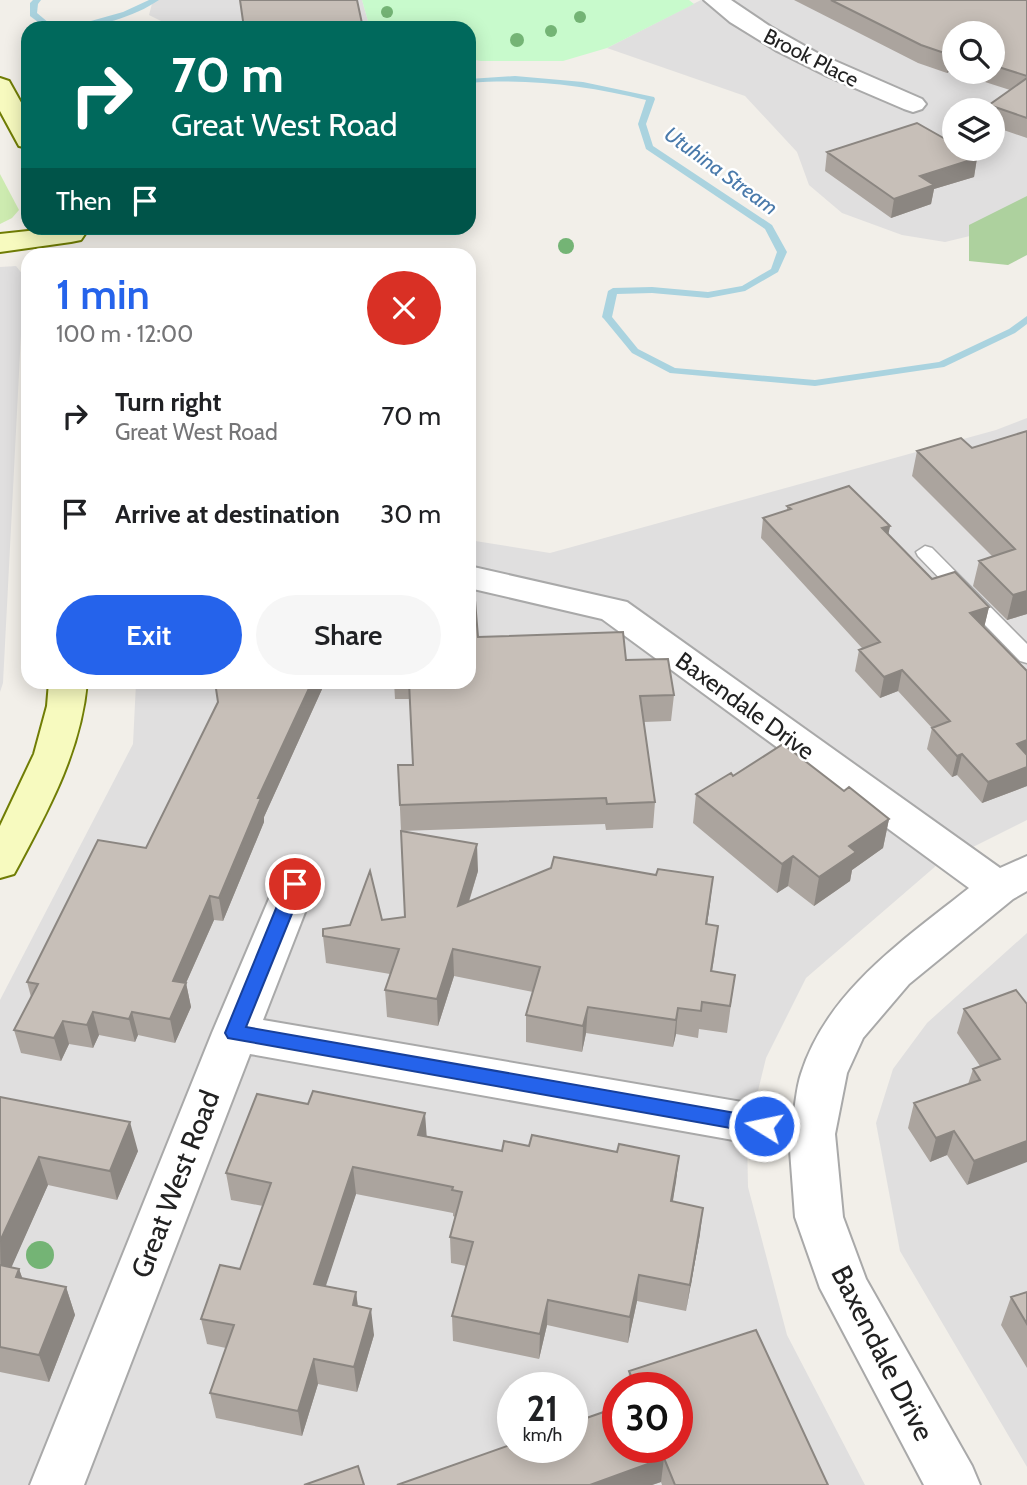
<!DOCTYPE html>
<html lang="en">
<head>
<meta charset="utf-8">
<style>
	:root { --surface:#fff; --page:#f6f6f6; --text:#202124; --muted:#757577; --accent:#2563eb }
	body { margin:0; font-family:Cabin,sans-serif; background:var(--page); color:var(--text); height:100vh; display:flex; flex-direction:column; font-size:26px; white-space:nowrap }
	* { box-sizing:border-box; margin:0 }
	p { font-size:23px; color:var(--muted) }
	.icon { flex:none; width:38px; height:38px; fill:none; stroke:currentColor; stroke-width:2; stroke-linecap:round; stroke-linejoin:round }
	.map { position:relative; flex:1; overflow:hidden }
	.details { position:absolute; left:21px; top:248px; width:455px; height:441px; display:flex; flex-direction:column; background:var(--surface); border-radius:21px; box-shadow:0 4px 18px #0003 }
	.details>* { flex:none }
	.top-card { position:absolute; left:21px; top:21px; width:455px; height:214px; border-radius:21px; box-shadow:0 4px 18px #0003; background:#00695c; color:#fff; overflow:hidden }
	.buttons { position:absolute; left:942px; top:21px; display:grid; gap:14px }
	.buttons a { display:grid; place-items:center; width:63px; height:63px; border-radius:50%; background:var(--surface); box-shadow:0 4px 18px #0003; font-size:35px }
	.speed { position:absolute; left:497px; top:1372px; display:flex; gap:14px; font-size:35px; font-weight:700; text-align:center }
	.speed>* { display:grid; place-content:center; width:91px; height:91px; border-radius:50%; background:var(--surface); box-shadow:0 4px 18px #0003; line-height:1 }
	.speed small { font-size:18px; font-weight:400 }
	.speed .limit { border:10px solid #d22; background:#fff; color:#111 }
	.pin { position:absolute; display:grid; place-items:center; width:60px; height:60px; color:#fff; margin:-30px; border:4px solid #fff; border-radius:50%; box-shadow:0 2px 7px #0007 }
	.me { position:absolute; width:77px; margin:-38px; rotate:280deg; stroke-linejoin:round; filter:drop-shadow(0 0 5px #0008) }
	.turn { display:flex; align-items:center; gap:24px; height:147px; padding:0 35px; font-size:32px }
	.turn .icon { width:91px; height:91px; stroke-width:2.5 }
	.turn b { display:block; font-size:49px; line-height:60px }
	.then { display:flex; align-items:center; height:66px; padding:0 35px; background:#0003; gap:14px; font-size:26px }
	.round { display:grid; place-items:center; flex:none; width:74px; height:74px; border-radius:37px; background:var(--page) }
	.overview { display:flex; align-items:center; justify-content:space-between; height:119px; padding:0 35px }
	h1 { font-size:42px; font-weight:600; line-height:52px; color:var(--accent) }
	.button { display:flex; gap:14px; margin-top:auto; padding:14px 35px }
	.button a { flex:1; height:80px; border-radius:42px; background:var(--accent); color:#fff; font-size:28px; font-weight:600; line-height:80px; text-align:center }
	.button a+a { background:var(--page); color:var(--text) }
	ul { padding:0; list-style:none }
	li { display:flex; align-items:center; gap:21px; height:98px; padding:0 35px }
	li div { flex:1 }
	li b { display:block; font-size:26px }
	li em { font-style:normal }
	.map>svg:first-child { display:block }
	.residential { fill:#e0dfdf; fill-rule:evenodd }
	.grass { fill:#cdebb0 }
	.forest { fill:#add19e }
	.park { fill:#c8facc }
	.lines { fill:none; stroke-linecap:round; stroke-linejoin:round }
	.stream { fill:#aad3df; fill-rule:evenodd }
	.service-casing { stroke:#a9a9a9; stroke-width:3 }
	.minor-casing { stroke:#a9a9a9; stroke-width:4 }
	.secondary-casing { stroke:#707d05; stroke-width:4 }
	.service { fill:#fff; fill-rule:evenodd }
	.minor { fill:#fff; fill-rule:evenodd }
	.secondary { fill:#f7fabf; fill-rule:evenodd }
	.tree { fill:#74b475 }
	.wall { fill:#aba49e }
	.shaded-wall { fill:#8b8681 }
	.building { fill:#c7bfb8; stroke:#8b8681; stroke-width:2 }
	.route { fill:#2563eb; stroke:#184099; stroke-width:2 }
	.labels { text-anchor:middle; stroke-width:5; stroke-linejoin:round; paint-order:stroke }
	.far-street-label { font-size:21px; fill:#222; stroke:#fff }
	.far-water-label { font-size:21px; font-style:italic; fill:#4a7aab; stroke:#fff }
	.street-label { font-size:24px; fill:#222; stroke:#fff }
	.near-street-label { font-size:28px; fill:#222; stroke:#fff }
</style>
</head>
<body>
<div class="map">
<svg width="1027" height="1485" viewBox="0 0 1027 1485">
	<rect width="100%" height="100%" fill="#f2efe9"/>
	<!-- residential -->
	<path class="residential" d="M 153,0 L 362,0 L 370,28 L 175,28 L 149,15 Z
		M 701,0 L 1027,0 L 1027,211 L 974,235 L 945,242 L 902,235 L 842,213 L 809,185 L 797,152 L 745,96 L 607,48 ZM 954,33 L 992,33 L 992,72 L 954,72 ZM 954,110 L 992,110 L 992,149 L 954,149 Z
		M 16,266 L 24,276 L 3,683 L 0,692 L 0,267 Z
		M 1027,418 L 1027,820 L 937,865 L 806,978 L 766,1058 L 747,1136 L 748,1187 L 787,1335 L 865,1485 L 0,1485 L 0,1000 L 133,744 L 136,683 L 469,682 L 469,540 L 550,553 L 996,430 ZM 513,1388 L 572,1388 L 572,1447 L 513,1447 ZM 618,1388 L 677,1388 L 677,1447 L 618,1447 Z
		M 1027,933 L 1027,1467 L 900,1251 L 876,1123 L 893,1069 L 927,1023 Z"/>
	<!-- grass -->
	<path class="grass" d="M 0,174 L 19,210 L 12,218 L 0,224 Z"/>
	<!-- forest -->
	<path class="forest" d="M 1027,196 L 1027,255 L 1008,265 L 969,261 L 969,225 Z"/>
	<!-- park -->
	<path class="park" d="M 362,0 L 689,0 L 694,4 L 607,48 L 563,61 L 481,61 L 469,59 L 469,28 L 370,28 Z"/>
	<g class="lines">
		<!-- stream -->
		<path class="stream" d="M 33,0 L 41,0 L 38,4 L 37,13 L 55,28 L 46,28 L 30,16 L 30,3 Z
			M 149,0 L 159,0 C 134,17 96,28 66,28 L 123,12 Z
			M 515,76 L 583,82 L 654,97 L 655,99 L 646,124 L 653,146 L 772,225 L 787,252 L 778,272 L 745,291 L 708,298 L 652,293 L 617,294 L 612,317 L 638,349 L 675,368 L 815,380 L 939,362 L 1009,329 L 1027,316 L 1027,324 L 1015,333 L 944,367 L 815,386 L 670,373 L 632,353 L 604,319 L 602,317 L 608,291 L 613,288 L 652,287 L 708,292 L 742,286 L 771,269 L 777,252 L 765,229 L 646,149 L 638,124 L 646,100 C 588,86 530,78 469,83 L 469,79 Z"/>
		<defs>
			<path id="service" d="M 925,546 L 932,548 L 1027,644 L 1027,663 L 1020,661 L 918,556 L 916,552 Z"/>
			<path id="minor" d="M 704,0 L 731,0 L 771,27 L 819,54 L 922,99 L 926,104 L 922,109 L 913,112 L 904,109 L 827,76 L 777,51 L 730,22 Z
				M 469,566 L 627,602 L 1000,868 L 1027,856 L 1027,891 L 1013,899 L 909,984 L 863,1038 L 847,1073 L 835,1134 L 843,1217 L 866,1279 L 972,1466 L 980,1485 L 924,1485 L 820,1288 L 795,1217 L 790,1150 L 250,1054 L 84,1485 L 30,1485 L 212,1033 L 280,873 L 295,868 L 310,873 L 316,884 L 263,1020 L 794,1111 C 796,1099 797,1086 801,1074 C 827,991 904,940 969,888 L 602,619 L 469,588 Z"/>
			<path id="secondary" d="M 0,78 L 9,81 L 28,115 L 28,148 L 19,146 L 0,111 Z
				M 56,228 L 79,228 L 85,234 L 81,240 L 71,242 L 0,252 L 0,234 Z
				M 49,682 L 87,682 C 81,749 51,805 20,863 L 14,874 L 0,878 L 0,826 L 34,754 L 47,706 Z"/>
		</defs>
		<!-- service casing -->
		<use href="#service" class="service-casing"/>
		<!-- minor casing -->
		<use href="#minor" class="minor-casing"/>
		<!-- secondary casing -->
		<use href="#secondary" class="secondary-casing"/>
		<!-- service -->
		<use href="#service" class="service"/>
		<!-- minor -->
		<use href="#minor" class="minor"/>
		<!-- secondary -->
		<use href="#secondary" class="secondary"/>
	</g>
	<!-- trees -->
	<g class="tree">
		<circle cx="387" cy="12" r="6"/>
		<circle cx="580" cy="17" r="6"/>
		<circle cx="551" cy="31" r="6"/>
		<circle cx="517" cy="40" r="7"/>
		<circle cx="566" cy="246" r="8"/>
		<circle cx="40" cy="1255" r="14"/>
	</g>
	<!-- wall -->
	<path class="wall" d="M 794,0 L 1027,0 L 1027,138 L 992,126 L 992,110 L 988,110 L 989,105 L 1010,90 L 954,72 L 992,72 L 992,33 L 954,33 L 954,72 L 950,71 L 947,73 L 918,63 Z
		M 827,152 L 977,158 L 974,177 L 934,189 L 931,204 L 891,218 L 825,171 Z
		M 1027,431 L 1027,614 L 1007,620 L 973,586 L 979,561 L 992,556 L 912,476 L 917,451 L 972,448 Z
		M 787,506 L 890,526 L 888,535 L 932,579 L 989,607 L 984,627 L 1027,671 L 1027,786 L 982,803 L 957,775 L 952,777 L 927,749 L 932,728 L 898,691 L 880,698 L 855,671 L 859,650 L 862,648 L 761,538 L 763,518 L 787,510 Z
		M 478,637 L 626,660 L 674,695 L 671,721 L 644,722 L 655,802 L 653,828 L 606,830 L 605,824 L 401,831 L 398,765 L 413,765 L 410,699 L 395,699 L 394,682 L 469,682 Z
		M 323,687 L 264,817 L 264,822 L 223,921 L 214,920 L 186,983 L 191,1007 L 175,1043 L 138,1035 L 135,1042 L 99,1035 L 93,1048 L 69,1044 L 61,1061 L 21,1053 L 14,1030 L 31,997 L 27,982 L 146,848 L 218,702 Z
		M 733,776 L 844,791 L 889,819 L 883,848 L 852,870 L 850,881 L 814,906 L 788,886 L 777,893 L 693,823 L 696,794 Z
		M 478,871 L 469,902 L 656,875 L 713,877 L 707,924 L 715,953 L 712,971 L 735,975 L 727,1033 L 699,1029 L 698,1038 L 676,1034 L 673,1047 L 586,1033 L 582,1052 L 526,1042 L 526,1015 L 533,992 L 454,976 L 438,1026 L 387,1017 L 385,990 L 390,974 L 326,963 L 323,936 L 350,925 L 405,917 Z
		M 1027,1004 L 967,1185 L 947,1155 L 930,1162 L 908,1128 L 914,1103 L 968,1084 L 973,1069 L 980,1066 L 957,1033 L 964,1009 Z
		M 0,1097 L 138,1151 L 117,1200 L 48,1185 L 11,1267 L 19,1269 L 22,1278 L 66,1287 L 75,1315 L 49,1382 L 0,1372 Z
		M 427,1136 L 502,1151 L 529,1146 L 679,1156 L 673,1201 L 700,1234 L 686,1311 L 637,1301 L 628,1343 L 547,1325 L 539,1359 L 453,1341 L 452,1316 L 466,1266 L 451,1263 L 450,1237 L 455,1217 L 453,1216 L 453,1213 L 356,1194 L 325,1286 L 356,1292 L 358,1306 L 374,1335 L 357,1392 L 318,1384 L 302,1436 L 216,1418 L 210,1393 L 226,1348 L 207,1344 L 201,1319 L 240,1269 L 263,1206 L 231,1200 L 226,1173 Z
		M 1027,1292 L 1027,1368 L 1001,1325 L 1011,1297 Z
		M 756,1330 L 828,1485 L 662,1485 L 661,1482 L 652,1485 L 397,1485 L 513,1444 L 513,1447 L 572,1447 L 572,1423 L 618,1407 L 618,1447 L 677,1447 L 677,1388 L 628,1388 L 629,1371 Z"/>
	<!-- shaded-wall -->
	<path class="shaded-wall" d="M 953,52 L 950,71 L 947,73 L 950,55 Z
		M 977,158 L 974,177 L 934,189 L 931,204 L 891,218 L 894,199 L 920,176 Z
		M 890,526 L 886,546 L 882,528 Z
		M 1027,591 L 1027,614 L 1007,620 L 1013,595 Z
		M 989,607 L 984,628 L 970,613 Z
		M 902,670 L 898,691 L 880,698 L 884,677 Z
		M 312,682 L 322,682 L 323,687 L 264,817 L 264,822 L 223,921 L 219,898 L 258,798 Z
		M 1027,740 L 1027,759 L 1017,744 Z
		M 962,754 L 957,775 L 952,777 L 957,756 Z
		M 1027,767 L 1027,786 L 982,803 L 988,782 Z
		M 889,819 L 883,848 L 852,870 L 850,881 L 814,906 L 819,877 L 849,846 Z
		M 477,844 L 478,871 L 459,933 L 458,906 Z
		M 793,856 L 788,886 L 777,893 L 782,864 Z
		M 713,877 L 710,904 L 703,951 L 706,924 Z
		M 210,896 L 214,920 L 186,983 L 191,1007 L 175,1043 L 170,1019 L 173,981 Z
		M 453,949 L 454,976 L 438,1026 L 437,999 Z
		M 588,1007 L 586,1033 L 582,1052 L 583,1026 Z
		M 678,1008 L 676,1034 L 673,1047 L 676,1020 Z
		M 93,1012 L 99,1035 L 93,1048 L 87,1025 Z
		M 132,1012 L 138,1035 L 135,1042 L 129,1019 Z
		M 63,1021 L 69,1044 L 61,1061 L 54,1038 Z
		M 425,1113 L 427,1140 L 418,1135 Z
		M 130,1122 L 138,1151 L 117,1200 L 110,1171 Z
		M 954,1131 L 947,1155 L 930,1162 L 936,1138 Z
		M 1027,1141 L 1027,1162 L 967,1185 L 974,1161 Z
		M 679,1156 L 676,1182 L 668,1228 L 671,1201 Z
		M 39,1157 L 48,1185 L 1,1291 L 0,1241 Z
		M 353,1167 L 356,1194 L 318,1310 L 314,1284 Z
		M 703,1208 L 700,1234 L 686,1311 L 690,1285 Z
		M 19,1269 L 29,1296 L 16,1277 Z
		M 639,1275 L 637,1301 L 628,1343 L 630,1317 Z
		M 66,1287 L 75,1315 L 49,1382 L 39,1355 Z
		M 356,1292 L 359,1318 L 353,1305 Z
		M 548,1300 L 547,1325 L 539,1359 L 540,1334 Z
		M 371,1309 L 374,1335 L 357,1392 L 354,1367 Z
		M 314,1359 L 318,1384 L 302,1436 L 298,1411 Z
		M 664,1458 L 661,1482 L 652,1485 L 590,1485 Z"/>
	<!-- building -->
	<path class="building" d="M 240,0 L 357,0 L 363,28 L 244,28 Z
		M 831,0 L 1027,0 L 1027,76 L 992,65 L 992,33 L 954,33 L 954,53 L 950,55 L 921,45 Z
		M 1027,78 L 1027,118 L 989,105 Z
		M 917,123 L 954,144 L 954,149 L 962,149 L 977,158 L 920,176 L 934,185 L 894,199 L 827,152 Z
		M 1027,431 L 1027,591 L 1013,595 L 979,561 L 1015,549 L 917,451 L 961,438 L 972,448 Z
		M 849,486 L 890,526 L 882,528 L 932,579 L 955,572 L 989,607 L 970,613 L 1027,671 L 1027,740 L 1017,744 L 1027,755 L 1027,767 L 988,782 L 962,754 L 957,756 L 932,728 L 950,721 L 902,670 L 884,677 L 859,650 L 880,642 L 763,518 L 791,509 L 787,506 Z
		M 469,588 L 474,588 L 478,637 L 623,632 L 626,660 L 668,659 L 674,695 L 640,696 L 655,802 L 607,804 L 606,798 L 400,805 L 398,765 L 413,765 L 409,682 L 469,682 Z
		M 215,682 L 312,682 L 258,798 L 261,798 L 219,898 L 210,896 L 173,981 L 186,983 L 170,1019 L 132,1012 L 129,1019 L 93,1012 L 87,1025 L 63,1021 L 54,1038 L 14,1030 L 38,984 L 27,982 L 98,840 L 146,848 L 218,702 Z
		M 783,744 L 844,791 L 849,787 L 889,819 L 849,846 L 856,852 L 819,877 L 793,856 L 782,864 L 696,794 L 731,773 L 733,776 Z
		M 401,831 L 477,844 L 458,906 L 551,868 L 554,857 L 656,875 L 658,869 L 713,877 L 706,924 L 718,926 L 711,971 L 735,975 L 730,1006 L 702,1002 L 701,1011 L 678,1008 L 676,1020 L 588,1007 L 583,1026 L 526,1015 L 540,967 L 453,949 L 437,999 L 385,990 L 399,949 L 323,936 L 323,929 L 350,925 L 370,871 L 382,920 L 405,917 Z
		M 1016,990 L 1027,1004 L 1027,1141 L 974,1161 L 954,1131 L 936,1138 L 914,1103 L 980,1080 L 973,1069 L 1000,1059 L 964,1009 Z
		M 313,1091 L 425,1113 L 418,1135 L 502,1151 L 504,1141 L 529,1146 L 532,1135 L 617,1152 L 619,1144 L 679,1156 L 671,1201 L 703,1208 L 690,1285 L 639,1275 L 630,1317 L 548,1300 L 540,1334 L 452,1316 L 473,1242 L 450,1237 L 462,1192 L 452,1190 L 453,1187 L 353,1167 L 314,1284 L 356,1292 L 353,1305 L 371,1309 L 354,1367 L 314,1359 L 298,1411 L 210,1393 L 234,1325 L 201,1319 L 220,1265 L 240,1269 L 271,1183 L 226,1173 L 257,1094 L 308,1104 Z
		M 0,1097 L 130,1122 L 110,1171 L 39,1157 L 0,1241 Z
		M 0,1265 L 19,1269 L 16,1277 L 66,1287 L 39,1355 L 0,1347 Z
		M 1027,1292 L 1027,1324 L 1011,1297 Z
		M 756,1330 L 828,1485 L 675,1485 L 664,1458 L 590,1485 L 397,1485 L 513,1444 L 513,1447 L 572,1447 L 572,1423 L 618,1407 L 618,1447 L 677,1447 L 677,1388 L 636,1388 L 629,1371 Z
		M 358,1466 L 364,1485 L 304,1485 Z"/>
	<!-- route -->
	<path class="route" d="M 295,877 L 301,879 L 304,884 L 246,1027 L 764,1118 L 771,1121 L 774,1126 L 771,1132 L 764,1134 L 228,1038 L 225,1033 L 286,884 L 289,879 Z"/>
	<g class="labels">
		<!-- far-street labels -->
		<g class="far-street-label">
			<text transform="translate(811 58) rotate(27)" y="7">Brook Place</text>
		</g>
		<!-- far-water labels -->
		<g class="far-water-label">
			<text transform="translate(721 171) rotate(36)" y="7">Utuhina Stream</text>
		</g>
		<!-- street labels -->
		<g class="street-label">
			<text transform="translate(745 706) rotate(36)" y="8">Baxendale Drive</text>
		</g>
		<!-- near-street labels -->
		<g class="near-street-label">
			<text transform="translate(175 1184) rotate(-69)" y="10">Great West Road</text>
			<text transform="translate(883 1353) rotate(63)" y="10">Baxendale Drive</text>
		</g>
	</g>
</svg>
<div class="buttons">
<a><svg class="icon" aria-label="search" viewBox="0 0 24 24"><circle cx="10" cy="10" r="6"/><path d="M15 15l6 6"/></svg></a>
<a><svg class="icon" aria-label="layers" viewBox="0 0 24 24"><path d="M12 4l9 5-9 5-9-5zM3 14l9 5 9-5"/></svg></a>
</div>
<div class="speed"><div>21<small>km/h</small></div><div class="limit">30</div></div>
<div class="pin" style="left:295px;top:884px;background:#d93025"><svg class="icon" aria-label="arrive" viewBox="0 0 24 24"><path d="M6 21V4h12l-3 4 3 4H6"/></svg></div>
<svg class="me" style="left:764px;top:1126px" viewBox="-20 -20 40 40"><circle r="17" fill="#2563eb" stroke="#fff" stroke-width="3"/><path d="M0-11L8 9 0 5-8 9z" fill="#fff"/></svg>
<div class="top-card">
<div class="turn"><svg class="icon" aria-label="right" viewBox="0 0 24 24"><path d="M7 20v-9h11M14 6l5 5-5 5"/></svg><div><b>70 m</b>Great West Road</div></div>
<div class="then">Then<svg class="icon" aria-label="arrive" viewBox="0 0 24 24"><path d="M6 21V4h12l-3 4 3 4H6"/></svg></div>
</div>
<section class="details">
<div class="overview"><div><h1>1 min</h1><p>100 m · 12:00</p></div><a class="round" style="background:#d93025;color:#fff"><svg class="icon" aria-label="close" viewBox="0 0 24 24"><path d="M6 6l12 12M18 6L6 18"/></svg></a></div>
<ul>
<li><svg class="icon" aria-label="right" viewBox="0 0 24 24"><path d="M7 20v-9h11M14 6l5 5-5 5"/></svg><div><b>Turn right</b><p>Great West Road</p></div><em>70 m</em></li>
<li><svg class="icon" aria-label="arrive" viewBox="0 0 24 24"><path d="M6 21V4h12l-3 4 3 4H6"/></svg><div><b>Arrive at destination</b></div><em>30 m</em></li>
</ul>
<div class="button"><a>Exit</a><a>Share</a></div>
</section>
</div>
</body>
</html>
